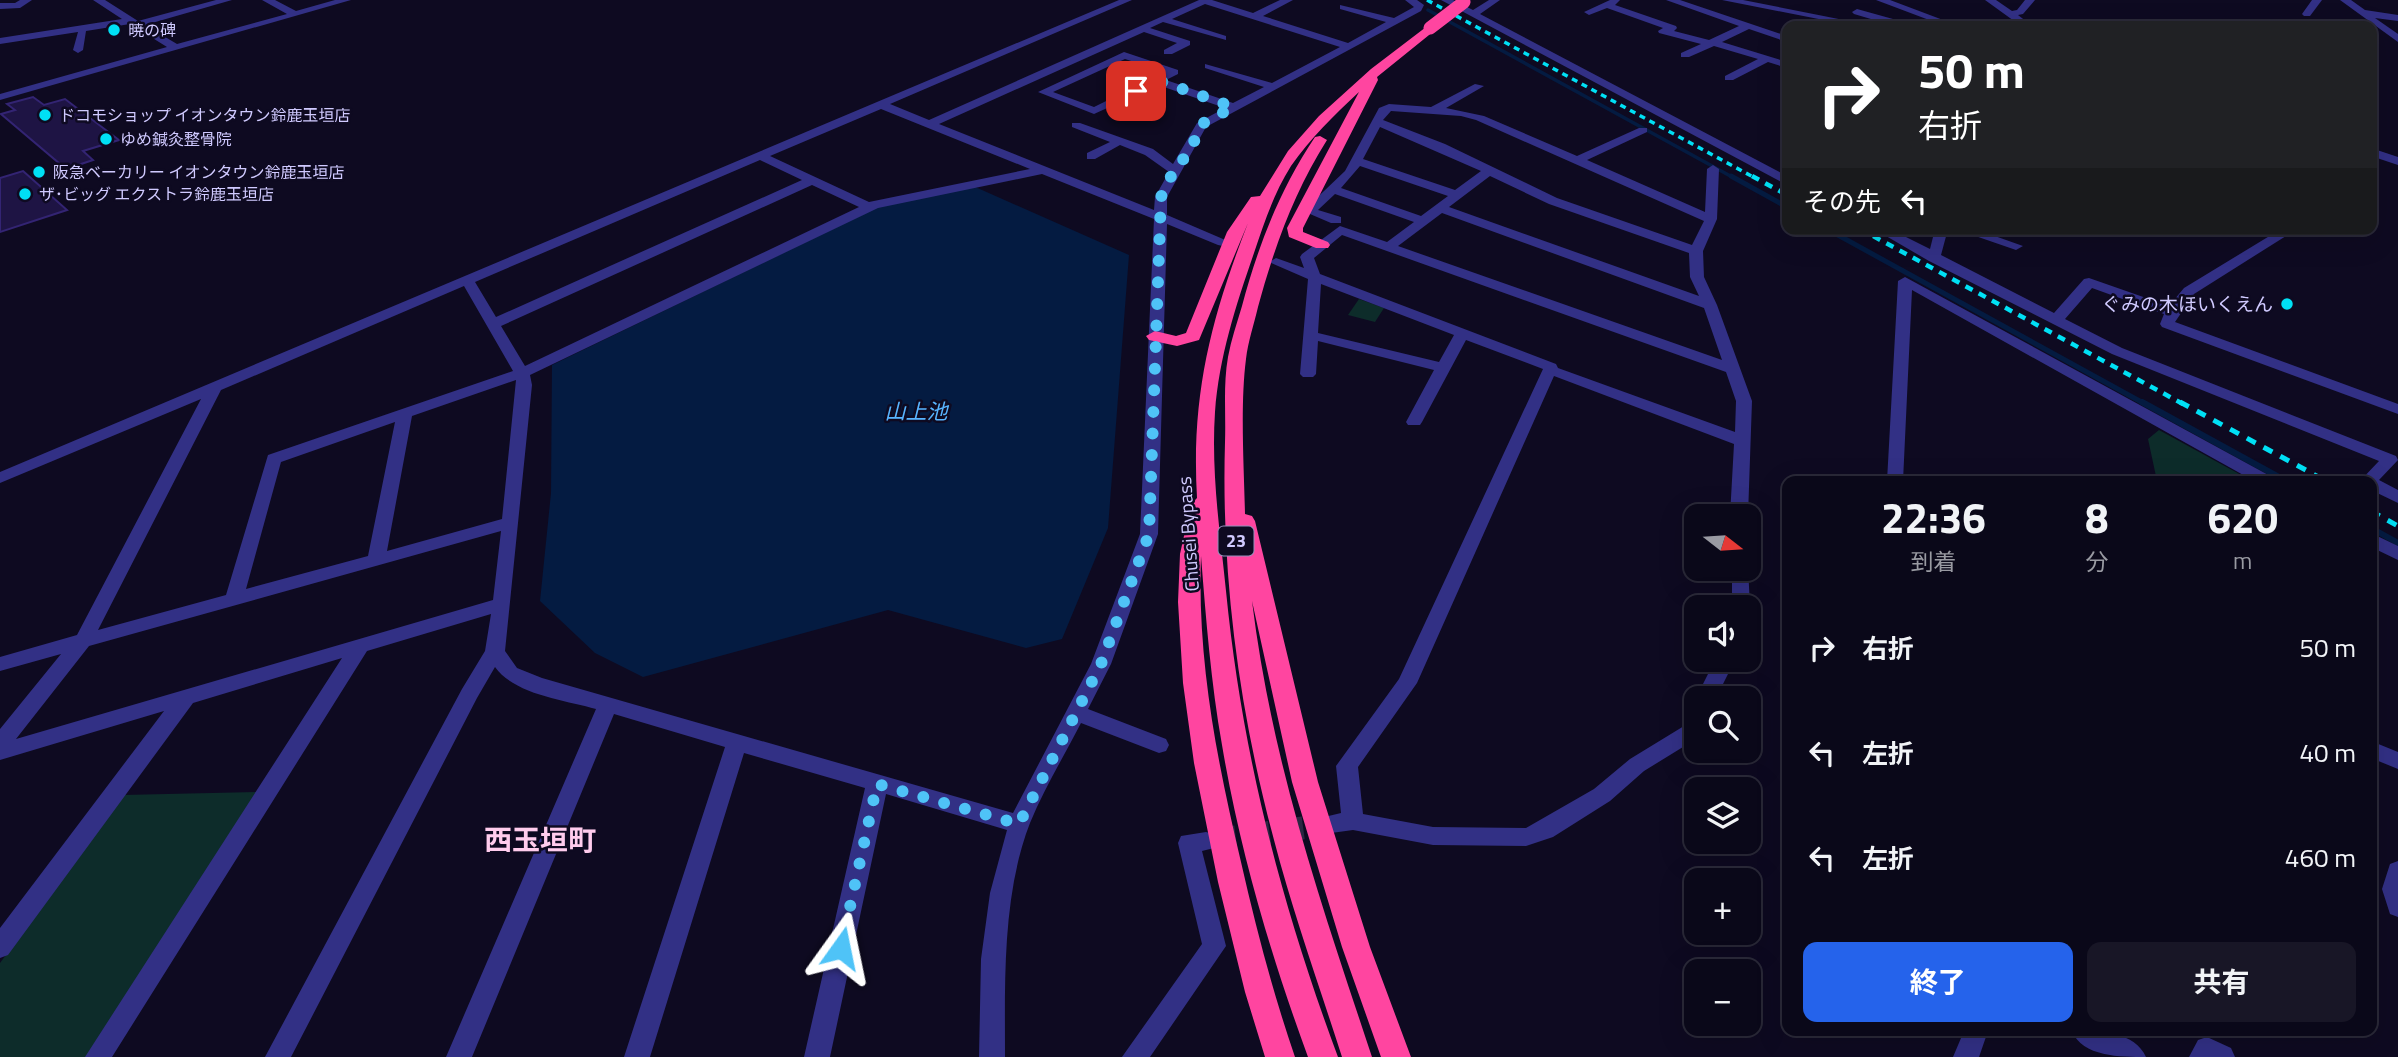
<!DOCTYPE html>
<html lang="ja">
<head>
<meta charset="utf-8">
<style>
	:root { --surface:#0a0819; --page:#181626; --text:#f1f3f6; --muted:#999aa2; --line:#2a2938; --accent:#2563eb }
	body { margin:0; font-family:"Titillium Web","Noto Sans JP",sans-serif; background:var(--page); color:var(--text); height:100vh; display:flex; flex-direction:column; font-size:26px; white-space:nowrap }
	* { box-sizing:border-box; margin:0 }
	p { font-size:23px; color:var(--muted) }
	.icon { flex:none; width:38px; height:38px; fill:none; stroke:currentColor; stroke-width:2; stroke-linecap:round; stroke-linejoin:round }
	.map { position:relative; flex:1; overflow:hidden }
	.side { position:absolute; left:1782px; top:476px; width:595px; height:560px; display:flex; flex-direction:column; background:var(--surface); border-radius:14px; box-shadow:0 7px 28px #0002,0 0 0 2px var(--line) }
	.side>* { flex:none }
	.banner { position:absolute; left:1782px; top:21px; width:595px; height:214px; border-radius:14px; box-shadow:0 7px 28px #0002,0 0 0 2px var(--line); background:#202124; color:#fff; overflow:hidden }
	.needle { width:46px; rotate:107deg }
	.buttons { position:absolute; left:1684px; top:504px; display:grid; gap:14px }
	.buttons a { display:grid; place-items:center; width:77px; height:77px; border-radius:14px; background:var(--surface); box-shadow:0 7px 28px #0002,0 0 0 2px var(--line); font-size:35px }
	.pin { position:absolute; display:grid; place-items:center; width:60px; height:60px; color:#fff; margin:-30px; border-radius:14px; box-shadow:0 4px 10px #0006 }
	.me { position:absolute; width:77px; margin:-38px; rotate:12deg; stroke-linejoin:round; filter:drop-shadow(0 0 5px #0008) }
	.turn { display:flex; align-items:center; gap:24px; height:147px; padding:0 21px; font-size:32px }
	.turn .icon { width:91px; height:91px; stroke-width:2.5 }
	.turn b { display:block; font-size:49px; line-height:60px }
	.then { display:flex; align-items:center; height:66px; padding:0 21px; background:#0003; gap:14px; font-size:26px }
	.eta { display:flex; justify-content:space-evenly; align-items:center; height:119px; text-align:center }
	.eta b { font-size:42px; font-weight:700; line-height:49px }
	.cta { display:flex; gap:14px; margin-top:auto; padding:14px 21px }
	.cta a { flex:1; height:80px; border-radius:14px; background:var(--accent); color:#fff; font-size:28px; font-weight:700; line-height:80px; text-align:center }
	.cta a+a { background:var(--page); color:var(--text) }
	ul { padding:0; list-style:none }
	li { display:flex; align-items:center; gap:21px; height:105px; padding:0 21px }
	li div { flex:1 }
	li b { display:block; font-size:26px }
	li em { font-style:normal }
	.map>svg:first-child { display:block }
	.green { fill:#0d2c2a }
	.water { fill:#041b41 }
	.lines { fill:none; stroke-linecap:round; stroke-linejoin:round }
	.stream-far2 { stroke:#041b41; stroke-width:3.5 }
	.stream-far1 { stroke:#041b41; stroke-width:5 }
	.stream { stroke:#041b41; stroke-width:6 }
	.building { fill:#1e1444; stroke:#332473; stroke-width:2 }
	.minor-tunnel { stroke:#2b2742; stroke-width:23; stroke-dasharray:23 11; stroke-linecap:butt }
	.minor { fill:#323085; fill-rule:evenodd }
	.highway { fill:#ff45a0; fill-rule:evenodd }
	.rail-far2 { stroke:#00e0f5; stroke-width:3.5; stroke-dasharray:6 5; stroke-linecap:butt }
	.rail-far1 { stroke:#00e0f5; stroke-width:4.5; stroke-dasharray:8 7; stroke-linecap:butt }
	.rail { stroke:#00e0f5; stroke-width:5; stroke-dasharray:10 9; stroke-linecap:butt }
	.highway-bridge { stroke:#ff45a0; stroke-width:13 }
	.route { stroke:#4fc3f7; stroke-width:12; stroke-dasharray:0 21.6 }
	.poi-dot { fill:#00e0f5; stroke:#0e0a21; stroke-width:2.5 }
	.labels { text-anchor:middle; stroke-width:5; stroke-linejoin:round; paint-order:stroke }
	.far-poi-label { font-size:16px; fill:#d0caff; stroke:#0e0a21; text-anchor:start }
	.shield { fill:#0e0a21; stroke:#9690bc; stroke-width:2 }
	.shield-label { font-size:18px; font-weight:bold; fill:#d0caff }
	.poi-label { font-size:19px; fill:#d0caff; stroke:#0e0a21; text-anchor:end }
	.street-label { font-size:19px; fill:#d0caff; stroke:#0e0a21 }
	.water-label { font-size:21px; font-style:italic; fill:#58b4ff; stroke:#0e0a21 }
	.near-quarter-label { font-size:28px; font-weight:bold; fill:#ffcced; stroke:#0e0a21 }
</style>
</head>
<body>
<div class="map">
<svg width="2398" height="1057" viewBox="0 0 2398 1057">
	<rect width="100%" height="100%" fill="#0e0a21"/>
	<!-- green -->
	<path class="green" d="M 1359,299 L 1384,308 L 1375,322 L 1348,315 Z
		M 2159,430 L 2252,481 L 2157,481 L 2148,439 Z
		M 258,792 L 87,1057 L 0,1057 L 0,963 L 123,795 Z"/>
	<!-- water -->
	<path class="water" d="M 973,186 L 1129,255 L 1108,528 L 1062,639 L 1026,648 L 888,610 L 643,677 L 595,653 L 540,601 L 551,493 L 552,365 L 878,207 Z"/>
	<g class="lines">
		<!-- stream-far2 -->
		<path class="stream-far2" d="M 1428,10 L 1734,178"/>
		<!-- stream-far1 -->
		<path class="stream-far1" d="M 1731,176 L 1787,207
			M 1827,229 L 2145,404"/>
		<!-- stream -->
		<path class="stream" d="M 2142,402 L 2286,481
			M 2371,528 L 2398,543"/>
	</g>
	<!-- building -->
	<path class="building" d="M 33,97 L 44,105 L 65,99 L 119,140 L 83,151 L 93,160 L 66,169 L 1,114 L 15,110 L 7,104 Z
		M 23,171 L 67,210 L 0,232 L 0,178 Z"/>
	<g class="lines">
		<!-- minor-tunnel -->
		<path class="minor-tunnel" d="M 1213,840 L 1324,825"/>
		<!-- minor -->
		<path class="minor" d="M 20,0 L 32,0 L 20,8 L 0,9 L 0,3 L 15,3 Z
			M 93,0 L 105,0 L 138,21 L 216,0 L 232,0 L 145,25 L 177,44 L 287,14 L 262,0 L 275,0 L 296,11 L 335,0 L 351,0 L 0,100 L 0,94 L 167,47 L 130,24 L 86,31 L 83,50 L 78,53 L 73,50 L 78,32 L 0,44 L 0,38 L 122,19 Z
			M 1119,0 L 1132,0 L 890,104 L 929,120 L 1199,0 L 1212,0 L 1253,13 L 1280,0 L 1293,0 L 1263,16 L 1348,43 L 1386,22 L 1340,9 L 1340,5 L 1394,18 L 1414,7 L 1405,0 L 1417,0 L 1424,5 L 1421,11 L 1206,127 L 1167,197 L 1167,215 L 1230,242 L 1223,246 L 1218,245 L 1167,224 L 1158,534 L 1111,664 L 1088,709 L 1166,739 L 1169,745 L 1166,751 L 1159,753 L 1081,723 C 1064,756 1044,789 1030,823 C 1002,895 1005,982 1005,1057 L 979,1057 L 981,959 L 990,893 L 1007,830 L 886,794 L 830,1057 L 804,1057 L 865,788 L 744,753 L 650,1057 L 624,1057 L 725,747 L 614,714 L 472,1057 L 446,1057 L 596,709 C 565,700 515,695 495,667 L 477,698 L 291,1057 L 265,1057 L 462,689 L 485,651 L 491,614 L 367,651 L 112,1057 L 85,1057 L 342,658 L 193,703 L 8,955 L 0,958 L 0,928 L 164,711 L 0,760 L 0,729 L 61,654 L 0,671 L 0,657 L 77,635 L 201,399 L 0,483 L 0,472 ZM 1205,4 L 1340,47 L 1272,83 L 1205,64 L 1205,68 L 1264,87 L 1233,103 L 1166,80 L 1178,74 L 1178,70 L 1124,52 L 1038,92 L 1094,114 L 1158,85 L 1225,108 L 1197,123 L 1173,164 L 1153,149 L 1080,123 L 1072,123 L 1072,127 L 1110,142 L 1087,153 L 1087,159 L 1095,159 L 1120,145 L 1145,155 L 1169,172 L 1155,197 L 1154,210 L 939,124 L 1144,32 L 1177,43 L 1164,50 L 1164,54 L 1172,54 L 1190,45 L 1190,41 L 1150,28 L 1163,22 L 1226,40 L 1226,36 L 1172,19 ZM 1125,59 L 1165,72 L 1094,107 L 1053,92 ZM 881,109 L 1030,169 L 869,202 L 770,156 ZM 760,160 L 802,180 L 496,317 L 475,282 ZM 1042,174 L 1154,219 L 1140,534 L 1091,664 L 1013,813 L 542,678 L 517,668 L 505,651 L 532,385 L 530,375 L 878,208 ZM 812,185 L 859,207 L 525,366 L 501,326 ZM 464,286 L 513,371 L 268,455 L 226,595 L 98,630 L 221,390 ZM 516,380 L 502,519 L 387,551 L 412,416 ZM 395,422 L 368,556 L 246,589 L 281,462 ZM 501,531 L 493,600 L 16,739 L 89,646 Z
			M 1441,0 L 1453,0 L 1473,10 L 1489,0 L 1500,0 L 1480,14 L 1787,176 L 1787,185 Z
			M 1610,0 L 1620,0 L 1615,5 L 1676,26 L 1677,28 L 1674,31 L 1709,40 L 1739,26 L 1666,0 L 1680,0 L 1787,36 L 1787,42 L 1749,29 L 1722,42 L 1787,62 L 1787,68 L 1768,62 L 1733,80 L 1725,80 L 1725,76 L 1758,59 L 1714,46 L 1689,57 L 1681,57 L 1681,53 L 1701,44 L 1659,33 L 1658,31 L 1663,28 L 1607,8 L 1589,15 L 1584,12 Z
			M 1722,0 L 1743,0 L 1874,26 L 1854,26 Z
			M 1876,0 L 1890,0 L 1959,26 L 1945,26 Z
			M 1985,0 L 1996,0 L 2012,11 L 2017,10 L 2025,0 L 2035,0 L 2023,14 L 2018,15 L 2032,26 L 2021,26 Z
			M 2312,0 L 2322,0 L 2310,16 L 2304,16 L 2302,14 Z
			M 2340,0 L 2351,0 L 2365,10 L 2398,15 L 2398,21 L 2375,18 L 2398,34 L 2398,42 Z
			M 1857,9 L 1893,19 L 1894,21 L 1888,26 L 1877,26 L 1881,22 L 1854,14 L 1852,12 Z
			M 1475,84 L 1484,86 L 1446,108 L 1484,116 L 1577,156 L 1639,128 L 1647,128 L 1647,132 L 1587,160 L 1705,212 L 1707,169 L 1713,165 L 1719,169 L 1717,219 L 1703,251 L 1704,277 L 1717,305 L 1752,401 L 1748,516 L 1730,516 L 1734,444 L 1554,376 L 1417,683 L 1358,767 L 1363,814 L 1433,827 L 1526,828 L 1594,789 L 1630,759 L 1684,726 L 1689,716 L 1696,714 L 1696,739 L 1644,771 L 1610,801 L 1553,837 L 1526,846 L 1433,845 L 1353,830 L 1324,834 L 1316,831 L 1313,825 L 1316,819 L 1341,813 L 1336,766 L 1399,679 L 1543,369 L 1466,340 L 1422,422 L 1420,425 L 1408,425 L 1406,422 L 1434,370 L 1318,341 L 1316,374 L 1313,377 L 1303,377 L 1300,374 L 1308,279 L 1269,262 L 1276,258 L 1304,268 L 1300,257 L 1302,254 L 1340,226 L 1387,242 L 1414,222 L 1335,194 L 1318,210 L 1341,217 L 1341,223 L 1331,223 L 1303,211 L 1345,171 L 1379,108 L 1389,104 L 1431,107 ZM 1391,111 L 1461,116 L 1476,120 L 1704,221 L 1692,245 L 1557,198 L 1445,144 L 1383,120 ZM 1380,127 L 1481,171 L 1455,190 L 1363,159 ZM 1360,166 L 1448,196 L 1421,216 L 1341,188 ZM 1490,176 L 1549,204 L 1689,253 L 1690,277 L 1699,296 L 1449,207 ZM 1442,213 L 1704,308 L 1722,360 L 1398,246 ZM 1342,235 L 1726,372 L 1736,401 L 1735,432 L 1558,368 L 1556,364 L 1320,274 L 1314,258 ZM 1321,284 L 1454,335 L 1439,362 L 1318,333 Z
			M 2371,148 L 2398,157 L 2398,165 L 2371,156 Z
			M 1874,229 L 1890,229 L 1930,249 L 1935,229 L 1948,229 L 1941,255 L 2054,313 L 2084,279 L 2089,278 L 2169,306 L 2184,288 L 2281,229 L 2297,229 L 2194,294 L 2175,322 L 2398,404 L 2398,414 L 2162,327 L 2160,324 L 2164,314 L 2092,288 L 2065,319 L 2122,348 L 2396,456 L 2398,460 L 2379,480 L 2398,490 L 2398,503 L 2371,490 L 2371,481 L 2360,481 L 2379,461 L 2112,354 L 1929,261 Z
			M 1955,229 L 1975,229 L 2023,246 L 2016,250 Z
			M 1905,277 L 2272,477 L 2274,481 L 2254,481 L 1912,290 L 1903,481 L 1887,481 L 1898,281 Z
			M 2371,533 L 2398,546 L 2398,560 L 2371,547 Z
			M 1748,566 L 1750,607 L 1748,611 L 1748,607 L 1732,607 L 1732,569 L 1748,569 Z
			M 1715,660 L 1735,660 L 1716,698 L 1696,698 Z
			M 2371,741 L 2398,752 L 2398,769 L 2371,758 Z
			M 1206,832 L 1214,834 L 1217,841 L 1214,848 L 1202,851 L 1226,946 L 1150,1057 L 1122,1057 L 1202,944 L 1178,843 L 1181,836 Z
			M 2398,861 L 2398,917 L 2390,914 L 2382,889 L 2390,864 Z
			M 1964,1031 L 1988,1031 L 1979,1057 L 1953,1057 Z
			M 2072,1031 C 2096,1031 2134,1030 2146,1057 C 2121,1057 2082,1057 2072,1031 Z
			M 2207,1037 L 2231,1048 L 2235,1057 L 2189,1057 L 2198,1040 Z"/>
		<!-- highway -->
		<path class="highway" d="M 1430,24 L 1434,25 L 1434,31 L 1377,77 L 1378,80 L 1303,228 L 1303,232 L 1328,242 L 1330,245 L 1328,248 L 1316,248 L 1289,237 L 1287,228 L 1359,92 C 1334,115 1310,139 1291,166 C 1274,193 1264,223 1254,253 C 1236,305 1219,357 1215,412 C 1211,472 1220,532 1226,591 C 1242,754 1281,904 1338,1057 L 1308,1057 C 1271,956 1240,852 1222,745 C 1211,683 1206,619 1201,556 C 1197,659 1217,761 1241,862 C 1256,928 1273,993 1295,1057 L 1265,1057 L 1245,992 L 1218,882 L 1194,763 L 1183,683 L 1178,602 L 1180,554 L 1191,504 L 1197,498 C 1191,395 1211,318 1248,223 L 1199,340 L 1177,346 L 1149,340 L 1146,336 L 1155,331 L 1176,336 L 1186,333 L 1227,232 L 1251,197 L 1260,196 L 1288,151 L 1319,116 L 1371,69 Z
			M 1320,136 L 1327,140 C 1294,192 1274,248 1258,307 C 1254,324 1248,342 1246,359 C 1240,405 1244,467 1245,514 L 1252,516 L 1255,521 L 1318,782 L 1370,947 L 1411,1057 L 1381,1057 L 1342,947 L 1292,782 L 1252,601 C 1272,764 1321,903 1372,1057 L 1342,1057 C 1319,985 1293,913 1274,840 C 1239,710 1221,576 1225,442 C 1226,414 1223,385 1228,357 C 1231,340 1237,323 1242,306 C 1258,246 1280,189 1315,137 Z"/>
		<!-- rail-far2 -->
		<path class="rail-far2" d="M 1427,0 L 1755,178"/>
		<!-- rail-far1 -->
		<path class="rail-far1" d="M 1752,176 L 1787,195
			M 1860,229 L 2183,404"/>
		<!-- rail -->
		<path class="rail" d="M 2180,402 L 2326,481
			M 2371,511 L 2398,526"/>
		<!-- highway-bridge -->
		<path class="highway-bridge" d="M 1430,28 L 1464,2"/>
	</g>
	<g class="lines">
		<!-- route -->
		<path class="route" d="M 841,948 L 877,784 L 1019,824 L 1101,664 L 1149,534 L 1161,197 L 1174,170 L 1191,150 L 1200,125 L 1233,107 L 1157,80 L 1136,91"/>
	</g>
	<!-- markers -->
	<g class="poi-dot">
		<circle cx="114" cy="30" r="7"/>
		<circle cx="45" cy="115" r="7"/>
		<circle cx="106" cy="139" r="7"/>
		<circle cx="39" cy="172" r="7"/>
		<circle cx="25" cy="194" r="7"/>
		<circle cx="2287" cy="304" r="7"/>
	</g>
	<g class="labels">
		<!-- far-poi labels -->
		<g class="far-poi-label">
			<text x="128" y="36">暁の碑</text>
			<text x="59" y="121">ドコモショップ イオンタウン鈴鹿玉垣店</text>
			<text x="120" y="145">ゆめ鍼灸整骨院</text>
			<text x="53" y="178">阪急ベーカリー イオンタウン鈴鹿玉垣店</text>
			<text x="39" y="200">ザ･ビッグ エクストラ鈴鹿玉垣店</text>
		</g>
		<!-- shield labels -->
		<rect class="shield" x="1218.5" y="526.5" width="35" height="29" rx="5"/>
		<g class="shield-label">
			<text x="1236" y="547">23</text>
		</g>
		<!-- poi labels -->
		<g class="poi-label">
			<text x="2273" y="311">ぐみの木ほいくえん</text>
		</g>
		<!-- street labels -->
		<g class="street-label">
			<text transform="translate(1188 534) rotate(-94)" y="7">Chusei Bypass</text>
		</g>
		<!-- water labels -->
		<g class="water-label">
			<text x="916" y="419">山上池</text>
		</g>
		<!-- near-quarter labels -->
		<g class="near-quarter-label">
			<text x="540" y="850">西玉垣町</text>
		</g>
	</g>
</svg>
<div class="buttons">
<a><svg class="needle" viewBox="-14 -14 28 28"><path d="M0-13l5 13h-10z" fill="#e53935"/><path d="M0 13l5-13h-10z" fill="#999aa2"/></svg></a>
<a><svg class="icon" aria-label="sound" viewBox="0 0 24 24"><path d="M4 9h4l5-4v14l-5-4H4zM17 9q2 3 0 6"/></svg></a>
<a><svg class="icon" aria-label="search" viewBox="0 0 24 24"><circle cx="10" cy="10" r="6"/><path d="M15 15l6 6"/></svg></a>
<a><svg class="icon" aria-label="layers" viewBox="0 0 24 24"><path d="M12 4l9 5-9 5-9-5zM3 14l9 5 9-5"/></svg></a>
<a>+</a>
<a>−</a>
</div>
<div class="pin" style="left:1136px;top:91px;background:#d93025"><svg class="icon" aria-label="arrive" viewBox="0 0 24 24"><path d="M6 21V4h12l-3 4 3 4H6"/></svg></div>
<svg class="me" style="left:841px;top:948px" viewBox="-20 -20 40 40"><path d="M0-17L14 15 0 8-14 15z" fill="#4fc3f7" stroke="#fff" stroke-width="4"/></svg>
<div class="banner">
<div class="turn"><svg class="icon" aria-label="right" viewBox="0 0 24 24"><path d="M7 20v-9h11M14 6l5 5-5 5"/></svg><div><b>50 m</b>右折</div></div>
<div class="then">その先<svg class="icon" aria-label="left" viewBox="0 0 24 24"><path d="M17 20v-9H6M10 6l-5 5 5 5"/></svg></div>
</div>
<section class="side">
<div class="eta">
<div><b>22:36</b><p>到着</p></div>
<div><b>8</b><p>分</p></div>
<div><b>620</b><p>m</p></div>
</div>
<ul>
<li><svg class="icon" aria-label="right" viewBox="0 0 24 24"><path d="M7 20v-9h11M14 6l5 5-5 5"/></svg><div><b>右折</b></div><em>50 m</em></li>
<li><svg class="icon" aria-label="left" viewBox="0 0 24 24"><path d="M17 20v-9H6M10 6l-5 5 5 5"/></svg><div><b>左折</b></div><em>40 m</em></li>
<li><svg class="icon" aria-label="left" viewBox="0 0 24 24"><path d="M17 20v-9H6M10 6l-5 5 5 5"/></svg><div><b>左折</b></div><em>460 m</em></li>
</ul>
<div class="cta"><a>終了</a><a>共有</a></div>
</section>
</div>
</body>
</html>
